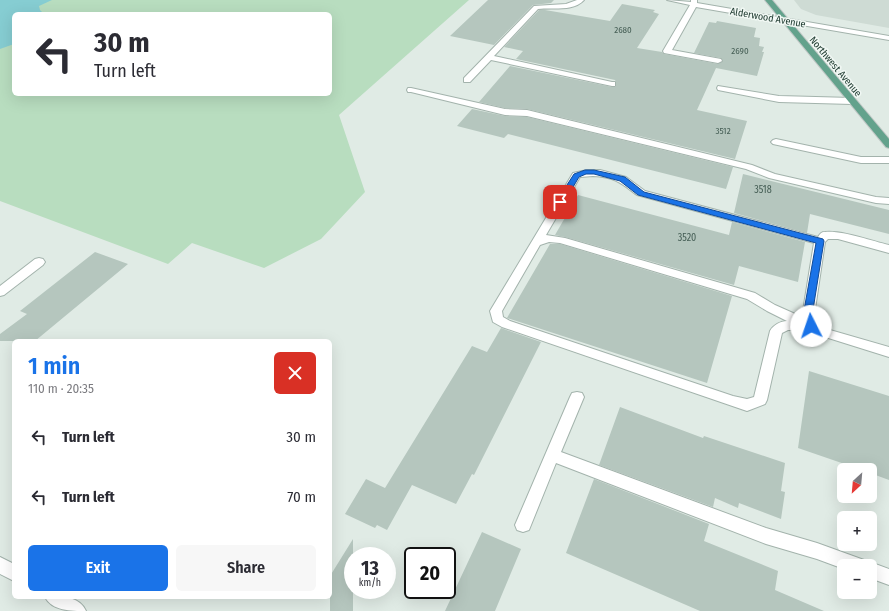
<!DOCTYPE html>
<html lang="en">
<head>
<meta charset="utf-8">
<style>
	:root { --surface:#fff; --page:#f7f7f7; --text:#2b2b33; --muted:#7c7c81; --accent:#1a73e8 }
	body { margin:0; font-family:"Fira Sans Condensed",sans-serif; background:var(--page); color:var(--text); height:100vh; display:flex; flex-direction:column; font-size:15px; white-space:nowrap }
	* { box-sizing:border-box; margin:0 }
	p { font-size:13px; color:var(--muted) }
	.icon { flex:none; width:22px; height:22px; fill:none; stroke:currentColor; stroke-width:2; stroke-linecap:round; stroke-linejoin:round }
	.map { position:relative; flex:1; overflow:hidden }
	.sheet { position:absolute; left:12px; top:339px; width:320px; height:260px; display:flex; flex-direction:column; background:var(--surface); border-radius:6px; box-shadow:0 4px 16px #0002 }
	.sheet>* { flex:none }
	.top-card { position:absolute; left:12px; top:12px; width:320px; height:84px; border-radius:6px; box-shadow:0 4px 16px #0002; background:#fff; color:var(--text); overflow:hidden }
	.needle { width:26px; rotate:206deg }
	.buttons { position:absolute; left:837px; top:463px; display:grid; gap:8px }
	.buttons a { display:grid; place-items:center; width:40px; height:40px; border-radius:6px; background:var(--surface); box-shadow:0 4px 16px #0002; font-size:20px }
	.speed { position:absolute; left:344px; top:547px; display:flex; gap:8px; font-size:20px; font-weight:700; text-align:center }
	.speed>* { display:grid; place-content:center; width:52px; height:52px; border-radius:50%; background:var(--surface); box-shadow:0 4px 16px #0002; line-height:1 }
	.speed small { font-size:10px; font-weight:400 }
	.speed .limit { border:2px solid #111; border-radius:6px; background:#fff; color:#111 }
	.pin { position:absolute; display:grid; place-items:center; width:34px; height:34px; color:#fff; margin:-17px; border-radius:8px; box-shadow:0 2px 6px #0006 }
	.me { position:absolute; width:44px; margin:-22px; rotate:356deg; stroke-linejoin:round; filter:drop-shadow(0 0 3px #0008) }
	.turn { display:flex; align-items:center; gap:14px; height:84px; padding:0 16px; font-size:18px }
	.turn .icon { width:52px; height:52px; stroke-width:2.5 }
	.turn b { display:block; font-size:28px; line-height:34px }
	.round { display:grid; place-items:center; flex:none; width:42px; height:42px; border-radius:6px; background:var(--page) }
	.overview { display:flex; align-items:center; justify-content:space-between; height:68px; padding:0 16px }
	h1 { font-size:24px; font-weight:600; line-height:30px; color:var(--accent) }
	.action { display:flex; gap:8px; margin-top:auto; padding:8px 16px }
	.action a { flex:1; height:46px; border-radius:6px; background:var(--accent); color:#fff; font-size:16px; font-weight:600; line-height:46px; text-align:center }
	.action a+a { background:var(--page); color:var(--text) }
	ul { padding:0; list-style:none }
	li { display:flex; align-items:center; gap:12px; height:60px; padding:0 16px }
	li div { flex:1 }
	li b { display:block; font-size:15px }
	li em { font-style:normal }
	.map>svg:first-child { display:block }
	.built { fill:#cedbd4 }
	.green { fill:#b8ddbf; fill-rule:evenodd }
	.water { fill:#86cdd2 }
	.building { fill:#b5c6be }
	.lines { fill:none; stroke-linecap:round; stroke-linejoin:round }
	.minor-casing { stroke:#a3b3ac; stroke-width:2 }
	.major-casing { stroke:#c1c8c6; stroke-width:2 }
	.minor { fill:#fff; fill-rule:evenodd }
	.major { fill:#63a28c; fill-rule:evenodd }
	.route { fill:#1a73e8; stroke:#114b97 }
	.labels { text-anchor:middle; stroke-width:3; stroke-linejoin:round; paint-order:stroke }
	.far-number-label { font-size:9px; fill:#455e55 }
	.far-street-label { font-size:10px; fill:#203c32; stroke:#f1f8f4 }
	.number-label { font-size:10px; fill:#455e55 }
</style>
</head>
<body>
<div class="map">
<svg width="889" height="611" viewBox="0 0 889 611">
	<rect width="100%" height="100%" fill="#e0ebe5"/>
	<!-- built -->
	<path class="built" d="M 794,0 L 889,0 L 889,28 L 816,15 L 801,9 Z"/>
	<!-- green -->
	<path class="green" d="M 0,0 L 469,0 L 339,115 L 365,192 L 321,239 L 264,268 L 192,243 L 168,264 L 0,201 ZM 14,14 L 330,14 L 330,94 L 14,94 Z"/>
	<!-- water -->
	<path class="water" d="M 0,0 L 52,0 L 39,6 L 40,10 L 44,14 L 14,14 L 14,44 L 0,49 Z"/>
	<!-- building -->
	<path class="building" d="M 488,0 L 554,0 L 551,3 L 533,5 L 494,45 L 450,36 Z
		M 622,4 L 655,10 L 653,12 L 659,14 L 637,48 L 662,52 L 664,54 L 718,64 L 723,61 L 721,58 L 694,53 L 709,22 L 716,23 L 717,21 L 756,28 L 754,37 L 760,38 L 759,46 L 764,47 L 762,52 L 764,52 L 757,76 L 716,68 L 697,110 L 747,121 L 735,159 L 527,109 L 505,108 L 479,102 L 510,66 L 612,87 L 616,87 L 616,82 L 615,80 L 516,59 L 523,51 L 504,47 L 539,10 L 545,10 L 610,21 Z
		M 472,109 L 505,116 L 527,117 L 733,167 L 726,189 L 508,134 L 504,138 L 457,126 Z
		M 743,174 L 889,210 L 889,234 L 810,214 L 807,233 L 734,213 Z
		M 578,195 L 729,235 L 732,222 L 805,242 L 798,282 L 739,266 L 734,285 L 565,237 L 555,235 Z
		M 550,244 L 560,244 L 732,296 L 707,383 L 507,318 Z
		M 95,252 L 128,264 L 35,341 L 0,341 L 0,334 L 27,314 L 20,311 Z
		M 501,328 L 541,342 L 474,475 L 472,474 L 456,504 L 412,485 L 387,530 L 377,525 L 375,528 L 345,514 L 366,479 L 385,488 L 472,346 L 487,352 Z
		M 809,371 L 889,396 L 889,480 L 870,473 L 870,470 L 862,470 L 798,448 Z
		M 620,407 L 703,438 L 704,436 L 785,463 L 781,491 L 785,492 L 781,519 L 739,503 L 738,508 L 715,498 L 713,507 L 599,465 Z
		M 594,479 L 709,524 L 704,541 L 778,571 L 775,590 L 824,611 L 700,611 L 566,553 Z
		M 482,532 L 521,549 L 495,611 L 445,611 Z
		M 353,539 L 353,611 L 330,611 L 330,576 Z"/>
	<g class="lines">
		<defs>
			<path id="minor" d="M 577,0 L 584,0 C 573,12 553,7 538,9 L 494,56 L 612,82 L 615,82 L 615,86 L 612,86 L 491,60 L 470,82 L 464,82 L 464,78 L 534,6 L 566,4 Z
				M 667,0 L 691,2 L 691,0 L 697,0 L 697,3 L 889,36 L 889,40 L 696,7 L 672,50 L 721,59 L 722,61 L 718,63 L 664,53 L 663,51 L 690,5 Z
				M 718,86 L 779,96 L 852,98 L 856,101 L 852,104 L 779,102 L 718,90 L 717,88 Z
				M 408,88 L 411,88 L 505,109 L 527,110 L 752,165 L 775,174 L 876,197 L 889,198 L 889,204 L 876,203 L 769,178 L 746,169 L 527,116 L 505,115 L 411,92 L 408,92 L 407,90 Z
				M 776,139 L 861,157 L 889,157 L 889,163 L 861,163 L 773,144 L 771,142 L 773,140 Z
				M 600,170 L 626,177 L 645,191 L 818,237 C 820,234 821,232 825,232 C 841,230 872,241 889,245 L 889,253 L 838,239 L 828,239 L 825,242 L 814,316 L 816,323 L 830,330 L 889,347 L 889,357 L 822,336 L 809,330 L 788,330 L 782,333 L 767,400 L 765,404 L 747,411 L 502,327 L 493,322 L 490,311 L 573,173 L 587,170 ZM 593,176 C 615,177 621,183 637,195 L 814,243 L 802,317 L 775,305 L 755,293 L 565,238 L 546,235 L 580,177 ZM 549,242 L 560,243 L 747,299 L 767,311 L 787,321 C 781,321 773,325 770,331 L 754,397 L 747,399 L 733,396 L 510,321 L 503,317 L 502,311 L 540,245 Z
				M 39,258 L 43,259 L 45,262 L 43,265 L 4,295 L 0,296 L 0,286 L 35,259 Z
				M 577,392 L 582,393 L 584,397 L 561,452 L 766,528 L 817,543 L 864,560 L 865,564 L 870,562 L 889,569 L 889,585 L 870,578 L 870,566 L 844,566 L 844,569 L 817,559 L 766,544 L 556,463 L 529,530 L 523,532 L 517,530 L 515,525 L 570,397 L 572,393 Z
				M 0,557 L 14,564 L 14,581 L 0,574 Z
				M 45,597 C 61,597 79,595 86,611 C 71,611 52,611 45,597 Z"/>
			<path id="major" d="M 765,0 L 772,0 L 889,139 L 889,148 L 886,147 Z"/>
		</defs>
		<!-- minor casing -->
		<use href="#minor" class="minor-casing"/>
		<!-- major casing -->
		<use href="#major" class="major-casing"/>
		<!-- minor -->
		<use href="#minor" class="minor"/>
		<!-- major -->
		<use href="#major" class="major"/>
	</g>
	<!-- route -->
	<path class="route" d="M 585,170 L 594,170 L 625,177 L 644,192 L 823,239 L 824,241 L 812,316 L 815,326 L 814,328 L 807,328 L 803,316 L 816,243 L 638,195 L 620,181 L 594,174 L 586,174 L 579,177 L 563,204 L 557,204 L 556,202 L 574,174 Z"/>
	<g class="labels">
		<!-- far-number labels -->
		<g class="far-number-label">
			<text x="623" y="33">2680</text>
			<text x="740" y="54">2690</text>
			<text x="723" y="134">3512</text>
		</g>
		<!-- far-street labels -->
		<g class="far-street-label">
			<text transform="translate(768 17) rotate(10)" y="4">Alderwood Avenue</text>
			<text transform="translate(836 66) rotate(50)" y="4">Northwest Avenue</text>
		</g>
		<!-- number labels -->
		<g class="number-label">
			<text x="763" y="193">3518</text>
			<text x="687" y="241">3520</text>
		</g>
	</g>
</svg>
<div class="buttons">
<a><svg class="needle" viewBox="-14 -14 28 28"><path d="M0-13l5 13h-10z" fill="#e53935"/><path d="M0 13l5-13h-10z" fill="#7c7c81"/></svg></a>
<a>+</a>
<a>−</a>
</div>
<div class="speed"><div>13<small>km/h</small></div><div class="limit">20</div></div>
<div class="pin" style="left:560px;top:202px;background:#d93025"><svg class="icon" aria-label="arrive" viewBox="0 0 24 24"><path d="M6 21V4h12l-3 4 3 4H6"/></svg></div>
<svg class="me" style="left:811px;top:326px" viewBox="-20 -20 40 40"><circle r="19" fill="#fff"/><path d="M0-13L10 11 0 6-10 11z" fill="#1a73e8"/></svg>
<div class="top-card">
<div class="turn"><svg class="icon" aria-label="left" viewBox="0 0 24 24"><path d="M17 20v-9H6M10 6l-5 5 5 5"/></svg><div><b>30 m</b>Turn left</div></div>
</div>
<section class="sheet">
<div class="overview"><div><h1>1 min</h1><p>110 m · 20:35</p></div><a class="round" style="background:#d93025;color:#fff"><svg class="icon" aria-label="close" viewBox="0 0 24 24"><path d="M6 6l12 12M18 6L6 18"/></svg></a></div>
<ul>
<li><svg class="icon" aria-label="left" viewBox="0 0 24 24"><path d="M17 20v-9H6M10 6l-5 5 5 5"/></svg><div><b>Turn left</b></div><em>30 m</em></li>
<li><svg class="icon" aria-label="left" viewBox="0 0 24 24"><path d="M17 20v-9H6M10 6l-5 5 5 5"/></svg><div><b>Turn left</b></div><em>70 m</em></li>
</ul>
<div class="action"><a>Exit</a><a>Share</a></div>
</section>
</div>
</body>
</html>
